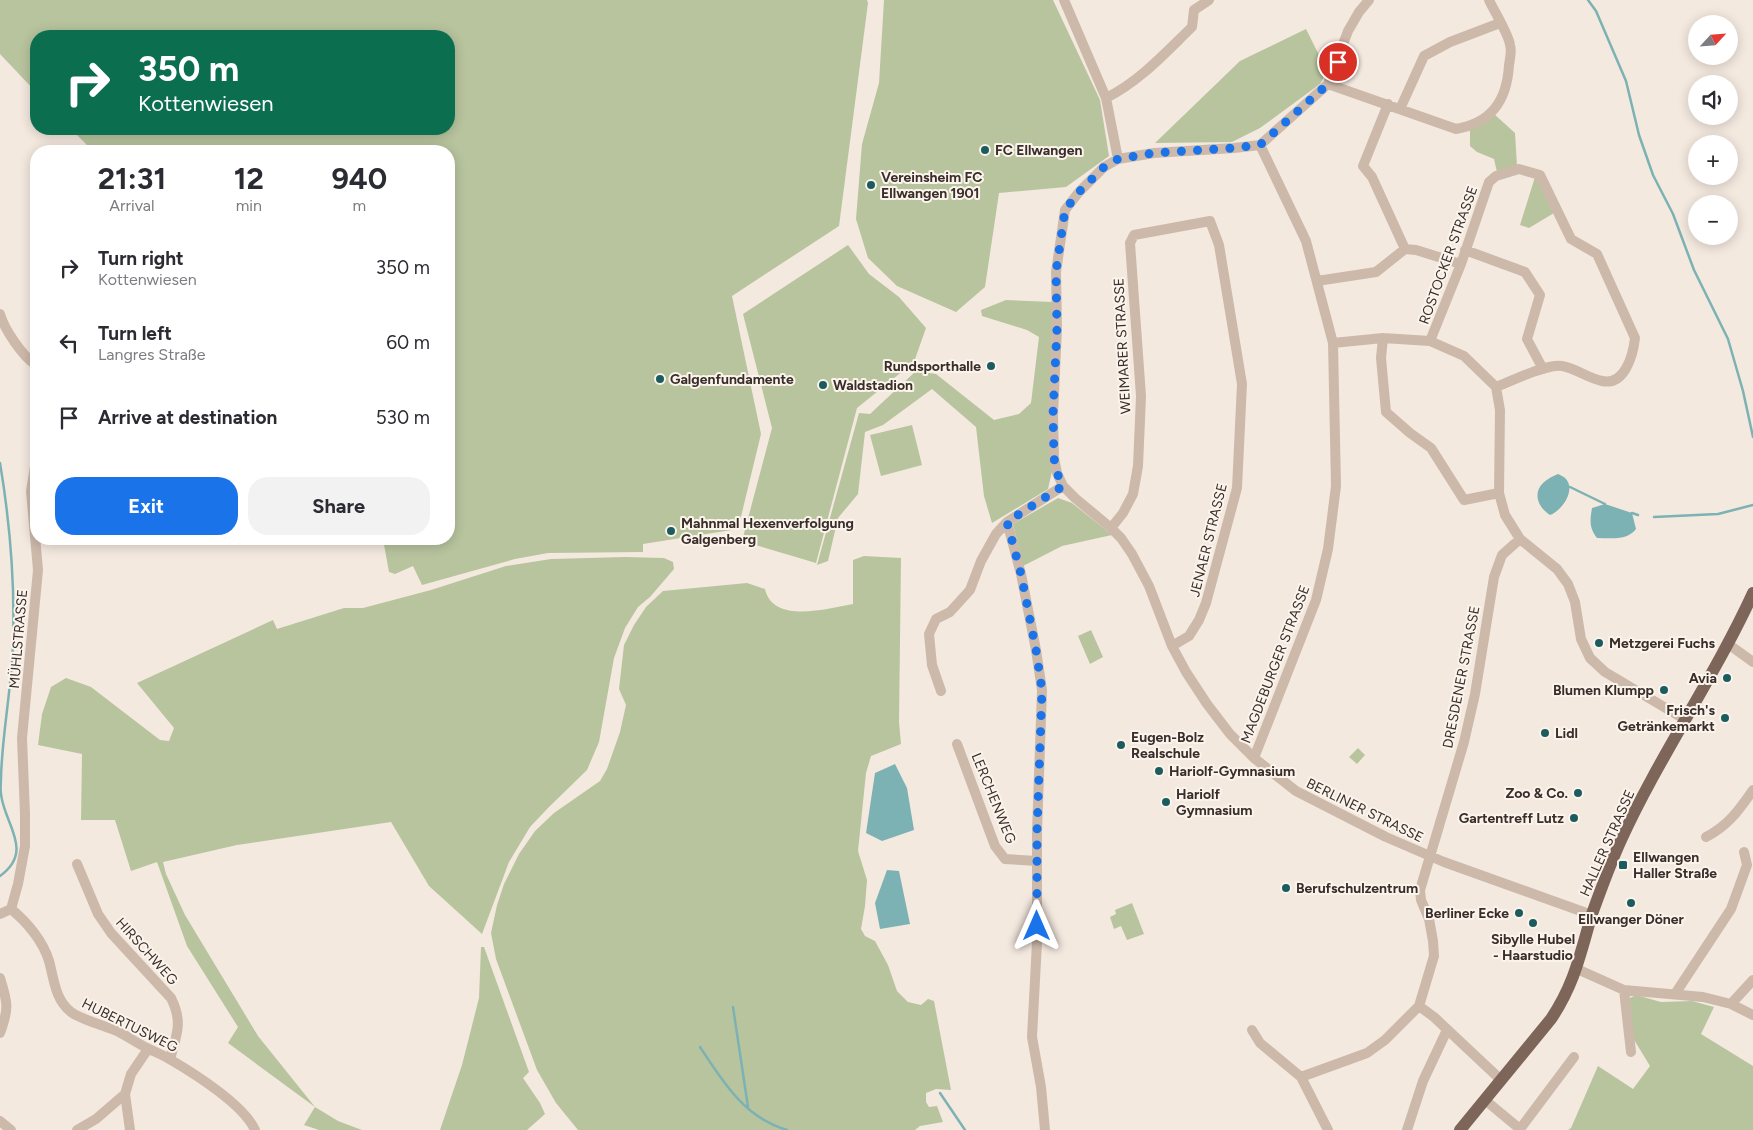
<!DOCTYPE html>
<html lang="en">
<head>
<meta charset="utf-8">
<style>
	:root { --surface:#fff; --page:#f2f2f3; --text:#2b2b33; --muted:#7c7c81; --accent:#1a73e8 }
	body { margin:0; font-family:Figtree,sans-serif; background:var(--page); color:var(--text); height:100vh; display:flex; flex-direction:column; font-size:19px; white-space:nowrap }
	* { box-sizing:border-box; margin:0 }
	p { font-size:16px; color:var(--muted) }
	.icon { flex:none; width:28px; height:28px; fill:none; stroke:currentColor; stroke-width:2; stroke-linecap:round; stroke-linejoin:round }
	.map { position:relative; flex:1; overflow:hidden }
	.panel { position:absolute; left:30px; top:145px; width:425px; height:400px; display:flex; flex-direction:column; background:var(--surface); border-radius:20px; box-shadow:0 2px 12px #0003 }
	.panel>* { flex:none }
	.banner { position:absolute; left:30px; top:30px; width:425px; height:105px; border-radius:20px; box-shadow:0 2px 12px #0003; background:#0b6e4f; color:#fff; overflow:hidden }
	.needle { width:32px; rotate:64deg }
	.tools { position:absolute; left:1688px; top:15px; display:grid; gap:10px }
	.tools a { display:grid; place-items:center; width:50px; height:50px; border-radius:50%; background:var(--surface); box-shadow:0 2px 12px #0003; font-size:25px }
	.pin { position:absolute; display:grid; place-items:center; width:42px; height:42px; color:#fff; margin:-21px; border:2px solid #fff; border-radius:50%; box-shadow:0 1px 5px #0007 }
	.me { position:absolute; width:55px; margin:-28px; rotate:0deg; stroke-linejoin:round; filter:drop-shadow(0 0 4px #0008) }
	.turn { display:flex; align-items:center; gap:18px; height:105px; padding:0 25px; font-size:22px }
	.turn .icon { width:65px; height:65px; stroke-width:2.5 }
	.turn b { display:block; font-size:35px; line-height:42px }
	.eta { display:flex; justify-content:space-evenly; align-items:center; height:85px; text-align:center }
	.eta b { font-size:30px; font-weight:700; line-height:35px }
	.action { display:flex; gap:10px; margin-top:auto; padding:10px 25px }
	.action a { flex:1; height:58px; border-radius:20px; background:var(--accent); color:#fff; font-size:20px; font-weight:700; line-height:58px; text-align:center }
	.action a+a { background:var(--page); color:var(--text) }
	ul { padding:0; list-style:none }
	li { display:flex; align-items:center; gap:15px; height:75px; padding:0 25px }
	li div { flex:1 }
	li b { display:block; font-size:19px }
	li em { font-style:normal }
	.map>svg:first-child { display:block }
	.green { fill:#b8c49e }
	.water { fill:#7cb2b3 }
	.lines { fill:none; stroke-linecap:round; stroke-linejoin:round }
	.stream { stroke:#7cb2b3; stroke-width:2.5 }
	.minor { stroke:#cdb9aa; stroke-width:10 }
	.major { stroke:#7d655a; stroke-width:12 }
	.route { stroke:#1a73e8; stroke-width:9; stroke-dasharray:0 16.2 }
	.poi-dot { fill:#1d5c5e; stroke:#fbf4ec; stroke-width:2 }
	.labels { text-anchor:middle; stroke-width:4; stroke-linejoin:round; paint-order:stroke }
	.poi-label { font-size:14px; font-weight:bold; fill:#3a2e2a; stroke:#fbf4ec; text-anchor:start }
	.street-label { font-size:14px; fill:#3a2e2a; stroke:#fbf4ec }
</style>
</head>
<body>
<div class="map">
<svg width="1753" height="1130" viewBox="0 0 1753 1130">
	<rect width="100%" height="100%" fill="#f4e9df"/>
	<!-- green -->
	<path class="green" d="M 0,0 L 867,0 L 868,3 L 839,226 L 732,296 L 761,434 L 738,529 L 643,544 L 643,552 L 548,553 L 515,559 L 422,585 L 413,566 L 395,574 L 389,572 L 383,539 L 449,539 L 449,151 L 93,151 L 71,129 L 449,129 L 449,36 L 36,36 L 36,92 L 0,54 Z
		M 884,0 L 1053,0 L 1100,100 L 1109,156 L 1066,187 L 999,193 L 985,287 L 956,312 L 897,286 L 868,258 L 856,219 L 862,144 L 879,83 Z
		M 1306,29 L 1327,71 L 1320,84 L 1260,128 L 1232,142 L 1155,143 L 1240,61 Z
		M 1494,114 L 1515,133 L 1517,166 L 1497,172 L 1494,159 L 1477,152 L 1470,146 L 1470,128 Z
		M 1535,177 L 1543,188 L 1554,213 L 1529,228 L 1520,225 Z
		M 848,245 L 869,274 L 899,297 L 926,328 L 914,362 L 857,408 L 816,563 L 742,541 L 772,428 L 743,314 Z
		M 1006,300 L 1053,302 L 1049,429 L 1052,471 L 1048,489 L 992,523 L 984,496 L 976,427 L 932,389 L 883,425 L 865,432 L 858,494 L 838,518 L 828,561 L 817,565 L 859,413 L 870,414 L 916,371 L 936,374 L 994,420 L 1019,414 L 1031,403 L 1039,337 L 1027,330 L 982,316 L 981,310 Z
		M 912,425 L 922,465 L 881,476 L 870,435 Z
		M 1058,498 L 1072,503 L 1112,535 L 1062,546 L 1023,566 L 1013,524 Z
		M 864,556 L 901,558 L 899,722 L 901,744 L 871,756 L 866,773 L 858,851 L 867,880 L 865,906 L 861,929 L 865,936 L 875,941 L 888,965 L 897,991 L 908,1002 L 921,1005 L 928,999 L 934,1001 L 951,1090 L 936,1089 L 926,1093 L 926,1102 L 929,1107 L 937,1106 L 943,1122 L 920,1126 L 915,1130 L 578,1130 L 556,1103 L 537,1070 L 496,959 L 491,933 L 497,905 L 504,884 L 519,854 L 535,831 L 554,813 L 600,781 L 607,769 L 620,732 L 626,705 L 619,689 L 624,645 L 634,625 L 646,607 L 663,591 L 747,583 L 765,589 C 773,625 829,608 853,604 L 853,560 Z
		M 625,557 L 664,558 L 673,562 L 674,569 L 650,597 L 638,607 L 625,628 L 614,658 L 599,742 L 587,770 L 548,808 L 530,827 L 509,862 L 482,934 L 429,886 L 391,822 L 237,845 L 163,862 L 166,874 L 185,915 L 258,1036 L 315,1107 L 338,1121 L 362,1130 L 319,1130 L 304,1125 L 315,1107 L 228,1043 L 238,1027 L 187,946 L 157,862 L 131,871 L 115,820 L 81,820 L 82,754 L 38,745 L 42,714 L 51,687 L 66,678 L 91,687 L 160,740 L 169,741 L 174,728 L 137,683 L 273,620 L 277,629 L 344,608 L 363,608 L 431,590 L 506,566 L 551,559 Z
		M 1091,630 L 1103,657 L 1090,664 L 1078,636 Z
		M 1358,748 L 1365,755 L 1357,764 L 1349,757 Z
		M 1132,903 L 1144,934 L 1127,940 L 1121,926 L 1114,929 L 1110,917 L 1116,914 L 1115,910 Z
		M 481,947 L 484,947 L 529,1072 L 523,1078 L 540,1103 L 545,1114 L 527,1130 L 440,1130 L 462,1065 L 479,998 Z
		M 1636,995 L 1661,1002 L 1692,1001 L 1714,1007 L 1701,1034 L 1753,1066 L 1753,1130 L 1568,1130 L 1571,1128 L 1598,1066 L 1633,1089 L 1650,1066 L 1633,1038 L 1628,999 Z"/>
	<!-- water -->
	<path class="water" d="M 1558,474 C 1560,475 1563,476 1565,478 C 1577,489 1562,511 1550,515 C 1539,508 1532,494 1543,483 C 1547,479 1553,476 1558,474 Z
		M 1605,504 L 1632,513 L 1636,529 C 1627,541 1610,538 1597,538 C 1589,528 1590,520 1592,508 Z
		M 895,764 L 907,788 L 914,830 L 882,841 L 866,833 L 875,773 Z
		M 887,870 L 899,871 L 910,924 L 880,929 L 875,903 Z"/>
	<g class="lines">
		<!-- stream -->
		<path class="stream" d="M 1588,0 L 1596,11 L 1626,81 L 1639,135 L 1653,175 L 1673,214 L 1694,270 L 1728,339 L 1743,391 L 1753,437
			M 0,463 C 10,523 15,582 13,642 C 12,687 2,733 1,778 C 1,783 0,789 1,794 C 4,824 35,851 0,876
			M 1570,487 L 1605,504
			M 1632,513 L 1638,515
			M 1654,517 L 1718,514 L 1753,505
			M 733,1007 L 748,1107
			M 700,1047 C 723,1082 745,1118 787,1130
			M 940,1093 L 965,1130"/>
		<!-- minor -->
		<path class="minor" d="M 1064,0 L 1106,98 L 1118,159
			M 1369,0 L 1359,12 L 1348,31 L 1328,84 L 1260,145 L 1234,148 L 1154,153 L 1118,159 L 1104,167 L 1079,192 L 1065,210 L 1056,272 L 1057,328 L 1053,415 L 1054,458 L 1057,473 L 1063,486 L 1075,498 L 1111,528 L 1121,538 L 1132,554 L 1149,586 L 1172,646 L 1186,672 L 1207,704 L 1230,734 L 1254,758 L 1296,791 L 1386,837 L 1444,862 L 1592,915
			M 1328,84 L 1456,129 C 1492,123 1507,100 1509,65 C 1510,59 1512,51 1510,45 C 1509,35 1494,11 1489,0
			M 1106,98 C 1140,81 1165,53 1192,27 L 1194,10 L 1209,0
			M 1400,109 L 1424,56 L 1450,42 L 1500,23
			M 1405,249 L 1416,250 L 1461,264
			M 1465,250 L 1525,272 L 1540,295 L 1527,339 L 1543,369
			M 1317,281 L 1376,272 L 1405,249 L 1372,177 L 1363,166 L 1388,104
			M 0,314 C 4,329 23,357 36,365
			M 1383,338 L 1381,358 L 1386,412 L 1410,433 L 1431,448 L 1464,500 L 1499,493
			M 1430,341 L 1461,264 L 1489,182 L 1496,176 L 1519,169 L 1540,175 L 1571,239 L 1597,254 L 1635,338 C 1633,355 1625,386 1602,381 C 1588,378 1575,368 1562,366 C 1546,364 1511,381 1496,387
			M 1333,343 L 1383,338 L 1430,341 L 1464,356 L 1496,387 L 1500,410 L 1499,493 L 1505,515 L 1520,539 L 1557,569 L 1568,584 L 1575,602 L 1581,639 L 1590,658 L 1605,672 L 1686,720
			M 1007,522 L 1021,574 L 1036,650 L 1042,690 L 1037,832 L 1037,942 L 1032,1037 L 1041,1087 L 1045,1130
			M 1111,528 L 1123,513 L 1133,494 L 1138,466 L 1141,396 L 1130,243 L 1134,235 L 1210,221 L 1219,245 L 1242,384 L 1237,488 L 1206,603 L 1199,620 L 1189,636 L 1172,646
			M 1728,644 L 1753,662
			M 941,691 L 932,665 L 929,634 L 936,619 L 950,612 L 970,590 L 981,561 L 996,534 L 1007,522 L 1063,486
			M 957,744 L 995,846 L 1005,859 L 1037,861
			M 1254,758 L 1316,600 L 1328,549 L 1336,486 L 1333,343 L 1306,241 L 1260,145
			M 1706,837 C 1728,826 1739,810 1753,790
			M 77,864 L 98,914 L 111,933 L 171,998 C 183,1022 177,1034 170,1059
			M 11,909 L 18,884 L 25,846 L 25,814 L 22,738 L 38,570 L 31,491 L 36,460
			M 11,909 C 27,922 43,941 49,961 C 54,979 55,1000 71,1012 C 80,1019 105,1026 117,1031 C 127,1036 137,1043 147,1048 C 155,1052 163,1055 171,1060 C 195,1074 244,1105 255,1130
			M 0,914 L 11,909
			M 1577,969 L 1624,990 L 1703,997 L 1731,1004 L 1753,1015
			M 0,978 C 8,1003 9,1009 0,1033
			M 1624,990 L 1631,1052
			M 1675,994 L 1731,909 L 1747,865 L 1744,852
			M 1731,1004 L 1753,980
			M 1419,1006 L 1434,1017 L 1501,1080
			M 1252,1030 L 1260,1043 L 1301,1077 L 1328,1130
			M 1301,1077 L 1367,1053 L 1385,1040 L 1419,1006 L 1434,956 L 1433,941 L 1429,919 L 1421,900 L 1420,890 L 1464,742 L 1475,694 L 1494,577 L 1502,555 L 1520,539
			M 1485,1100 L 1520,1129 L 1519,1130
			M 0,1121 L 11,1130
			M 1520,1129 L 1574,1057
			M 77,1130 L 96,1119 L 125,1094
			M 130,1130 L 125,1094 L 131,1074 L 148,1049
			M 1407,1130 L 1423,1081 L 1447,1030"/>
		<!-- major -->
		<path class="major" d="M 1460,1130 L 1551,1019 C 1575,983 1580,954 1592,914 C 1601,889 1610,864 1621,840 C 1660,755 1714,678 1753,593"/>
	</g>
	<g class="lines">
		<!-- route -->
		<path class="route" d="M 1037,926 L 1037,832 L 1042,690 L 1036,650 L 1021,574 L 1007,522 L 1063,486 L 1057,473 L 1054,458 L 1053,414 L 1057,328 L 1056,272 L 1065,210 L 1079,192 L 1104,167 L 1118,159 L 1154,153 L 1234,148 L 1260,145 L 1328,84 L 1338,62"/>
	</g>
	<!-- markers -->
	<g class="poi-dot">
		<circle cx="985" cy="150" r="5"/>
		<circle cx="871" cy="185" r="5"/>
		<circle cx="991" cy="366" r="5"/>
		<circle cx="660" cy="379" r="5"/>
		<circle cx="823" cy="385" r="5"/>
		<circle cx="671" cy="531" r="5"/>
		<circle cx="1599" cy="643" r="5"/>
		<circle cx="1727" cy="678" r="5"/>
		<circle cx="1664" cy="690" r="5"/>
		<circle cx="1725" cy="718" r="5"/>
		<circle cx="1545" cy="733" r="5"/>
		<circle cx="1121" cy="745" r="5"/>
		<circle cx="1159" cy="771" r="5"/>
		<circle cx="1578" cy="793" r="5"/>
		<circle cx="1166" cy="802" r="5"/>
		<circle cx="1574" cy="818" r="5"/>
		<rect x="1618" y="860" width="10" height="10" rx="2.5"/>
		<circle cx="1286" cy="888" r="5"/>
		<circle cx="1631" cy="903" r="5"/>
		<circle cx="1519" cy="913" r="5"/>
		<circle cx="1533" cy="923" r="5"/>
	</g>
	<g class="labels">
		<!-- poi labels -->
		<g class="poi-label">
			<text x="995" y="155">FC Ellwangen</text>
			<text x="881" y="182">Vereinsheim FC<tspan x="881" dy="16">Ellwangen 1901</tspan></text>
			<text x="981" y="371" text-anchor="end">Rundsporthalle</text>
			<text x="670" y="384">Galgenfundamente</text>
			<text x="833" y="390">Waldstadion</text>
			<text x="681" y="528">Mahnmal Hexenverfolgung<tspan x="681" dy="16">Galgenberg</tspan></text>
			<text x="1609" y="648">Metzgerei Fuchs</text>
			<text x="1717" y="683" text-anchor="end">Avia</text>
			<text x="1654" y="695" text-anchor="end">Blumen Klumpp</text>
			<text x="1715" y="715" text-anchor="end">Frisch's<tspan x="1715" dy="16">Getränkemarkt</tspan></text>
			<text x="1555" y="738">Lidl</text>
			<text x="1131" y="742">Eugen-Bolz<tspan x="1131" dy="16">Realschule</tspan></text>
			<text x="1169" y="776">Hariolf-Gymnasium</text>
			<text x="1568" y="798" text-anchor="end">Zoo &amp; Co.</text>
			<text x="1176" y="799">Hariolf<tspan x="1176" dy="16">Gymnasium</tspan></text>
			<text x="1564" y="823" text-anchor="end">Gartentreff Lutz</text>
			<text x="1633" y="862">Ellwangen<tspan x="1633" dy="16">Haller Straße</tspan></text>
			<text x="1296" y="893">Berufschulzentrum</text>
			<text x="1509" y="918" text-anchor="end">Berliner Ecke</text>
			<text x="1631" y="924" text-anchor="middle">Ellwanger Döner</text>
			<text x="1533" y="944" text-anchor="middle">Sibylle Hubel<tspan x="1533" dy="16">- Haarstudio</tspan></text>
		</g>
		<!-- street labels -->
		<g class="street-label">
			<text transform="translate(1448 255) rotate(-70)" y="5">ROSTOCKER STRASSE</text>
			<text transform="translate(1122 346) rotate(-93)" y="5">WEIMARER STRASSE</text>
			<text transform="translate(1208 540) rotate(-76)" y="5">JENAER STRASSE</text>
			<text transform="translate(18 639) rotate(-85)" y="5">MÜHLSTRASSE</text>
			<text transform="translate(1275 664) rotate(-69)" y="5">MAGDEBURGER STRASSE</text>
			<text transform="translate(1461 677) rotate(-79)" y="5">DRESDENER STRASSE</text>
			<text transform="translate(994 798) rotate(68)" y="5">LERCHENWEG</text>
			<text transform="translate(1365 810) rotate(26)" y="5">BERLINER STRASSE</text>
			<text transform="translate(1607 843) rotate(-66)" y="5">HALLER STRASSE</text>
			<text transform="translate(147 951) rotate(48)" y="5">HIRSCHWEG</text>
			<text transform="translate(130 1025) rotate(26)" y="5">HUBERTUSWEG</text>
		</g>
	</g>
</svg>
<div class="tools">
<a><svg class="needle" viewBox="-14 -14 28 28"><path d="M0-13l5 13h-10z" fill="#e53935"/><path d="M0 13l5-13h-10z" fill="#7c7c81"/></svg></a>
<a><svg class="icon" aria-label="sound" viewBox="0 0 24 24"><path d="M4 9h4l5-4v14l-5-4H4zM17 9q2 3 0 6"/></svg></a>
<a>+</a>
<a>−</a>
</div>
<div class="pin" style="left:1338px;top:62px;background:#d93025"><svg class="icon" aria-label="arrive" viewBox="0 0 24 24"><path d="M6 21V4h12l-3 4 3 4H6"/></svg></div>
<svg class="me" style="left:1037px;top:926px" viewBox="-20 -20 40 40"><path d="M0-17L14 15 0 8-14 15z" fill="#1a73e8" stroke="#fff" stroke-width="4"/></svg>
<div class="banner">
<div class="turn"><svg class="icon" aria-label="right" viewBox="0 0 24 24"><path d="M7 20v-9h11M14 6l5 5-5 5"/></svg><div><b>350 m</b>Kottenwiesen</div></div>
</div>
<section class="panel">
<div class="eta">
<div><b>21:31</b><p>Arrival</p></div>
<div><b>12</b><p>min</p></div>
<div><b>940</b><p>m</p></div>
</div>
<ul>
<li><svg class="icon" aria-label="right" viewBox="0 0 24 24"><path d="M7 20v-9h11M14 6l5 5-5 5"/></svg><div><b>Turn right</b><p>Kottenwiesen</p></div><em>350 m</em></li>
<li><svg class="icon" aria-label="left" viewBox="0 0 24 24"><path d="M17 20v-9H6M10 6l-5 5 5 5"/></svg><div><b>Turn left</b><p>Langres Straße</p></div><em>60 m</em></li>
<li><svg class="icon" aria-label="arrive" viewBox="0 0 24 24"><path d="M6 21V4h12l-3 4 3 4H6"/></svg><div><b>Arrive at destination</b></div><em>530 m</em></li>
</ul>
<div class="action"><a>Exit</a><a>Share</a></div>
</section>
</div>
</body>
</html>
